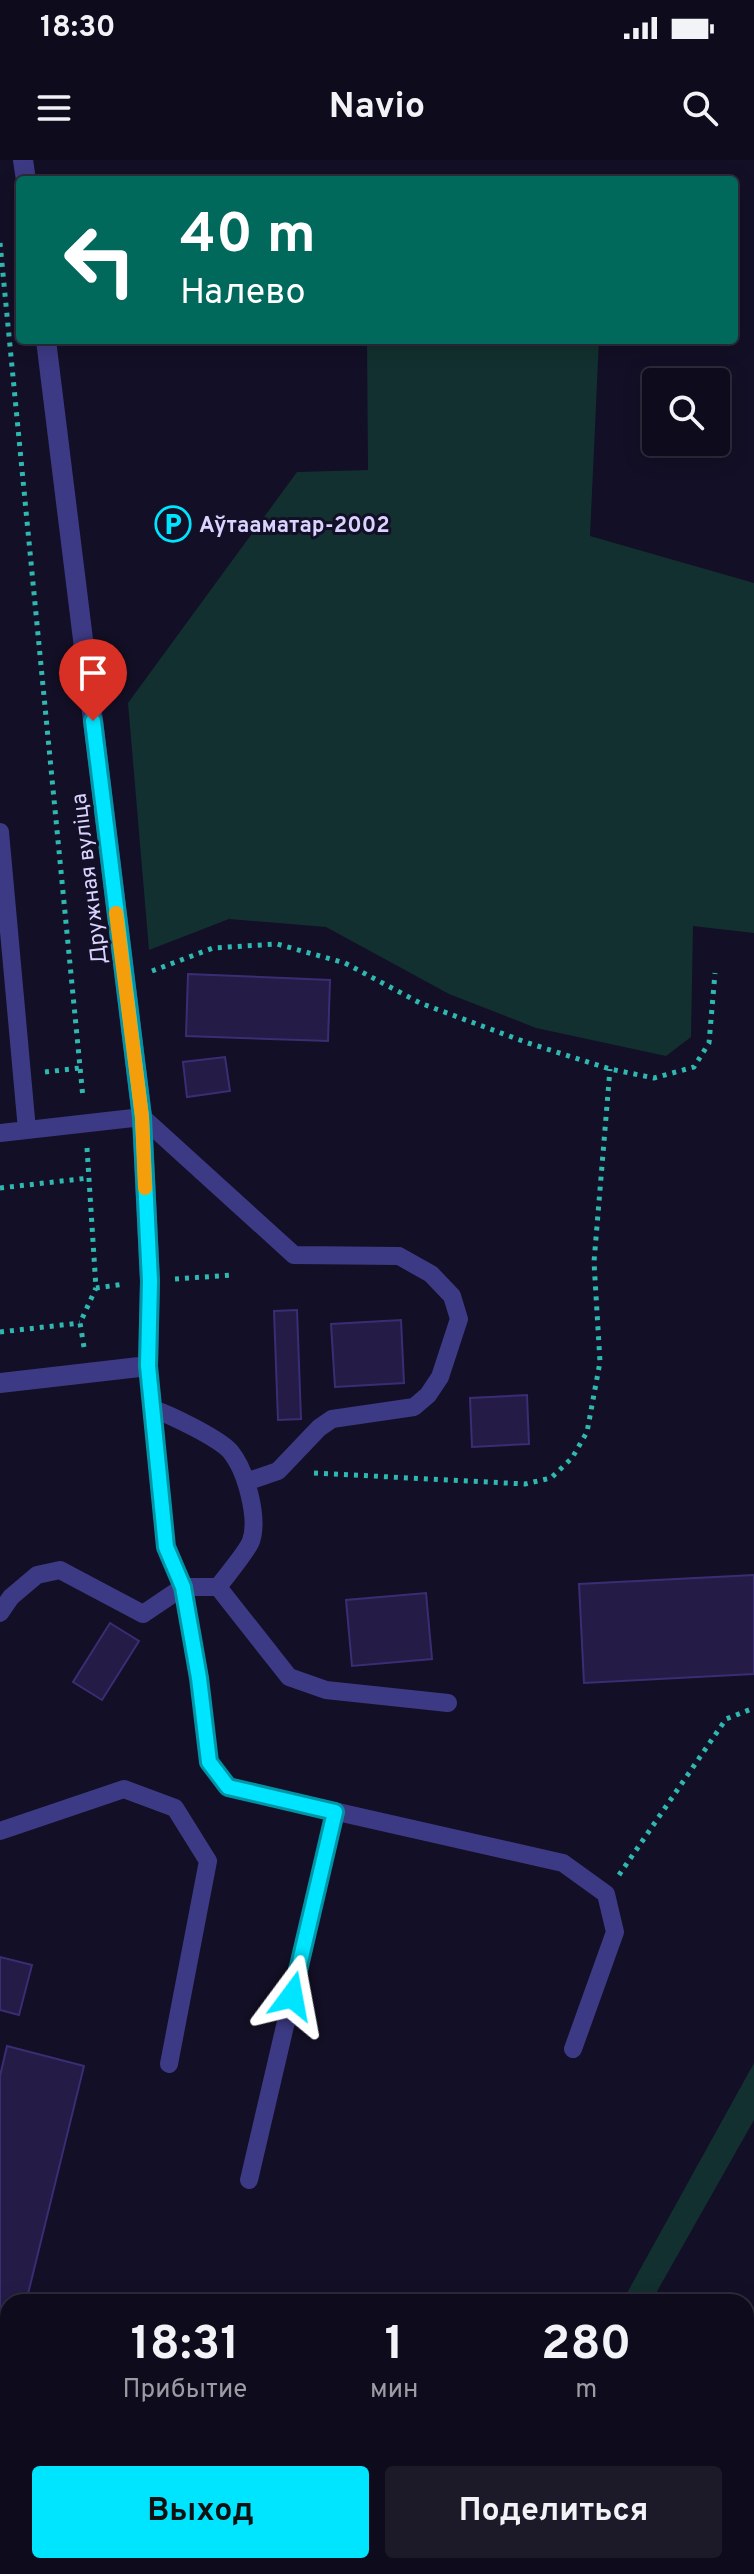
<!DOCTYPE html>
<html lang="ru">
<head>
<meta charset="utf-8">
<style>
	:root { --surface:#0e0b1c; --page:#1c1929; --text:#f1f3f6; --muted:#9b9ba3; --line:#2e2b3b; --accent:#00e5ff }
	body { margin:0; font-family:Overpass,sans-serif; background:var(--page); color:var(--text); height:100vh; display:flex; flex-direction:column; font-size:30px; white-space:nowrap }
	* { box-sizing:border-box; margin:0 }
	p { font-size:26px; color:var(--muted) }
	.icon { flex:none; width:44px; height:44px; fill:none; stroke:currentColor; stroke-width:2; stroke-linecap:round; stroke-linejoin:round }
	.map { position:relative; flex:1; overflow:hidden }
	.side { position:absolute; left:0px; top:2134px; width:754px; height:280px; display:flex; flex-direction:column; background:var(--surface); border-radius:24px 24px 0 0; box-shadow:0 4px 20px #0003,0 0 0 2px var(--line) }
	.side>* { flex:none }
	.hud { position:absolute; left:16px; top:16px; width:722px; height:168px; border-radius:8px; box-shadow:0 4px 20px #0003,0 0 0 2px var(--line); background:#00695c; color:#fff; overflow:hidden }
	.fabs { position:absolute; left:642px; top:208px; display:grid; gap:16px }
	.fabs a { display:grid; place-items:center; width:88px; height:88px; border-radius:8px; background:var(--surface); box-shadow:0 4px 20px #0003,0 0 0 2px var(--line); font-size:40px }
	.pin { position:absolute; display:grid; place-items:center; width:68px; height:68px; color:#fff; margin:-82px -34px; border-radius:50% 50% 50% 0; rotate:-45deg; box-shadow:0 0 8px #0007 }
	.pin .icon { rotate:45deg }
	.me { position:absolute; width:88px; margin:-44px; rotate:13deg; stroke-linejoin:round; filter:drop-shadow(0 0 6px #0008) }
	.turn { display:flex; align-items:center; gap:28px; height:168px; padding:0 32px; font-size:36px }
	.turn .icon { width:104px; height:104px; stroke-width:2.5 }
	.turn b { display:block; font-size:56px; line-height:68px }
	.eta { display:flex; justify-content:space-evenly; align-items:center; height:136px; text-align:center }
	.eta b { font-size:48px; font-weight:700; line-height:56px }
	.action { display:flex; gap:16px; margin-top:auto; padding:16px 32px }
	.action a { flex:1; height:92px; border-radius:8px; background:var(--accent); color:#111; font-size:32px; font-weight:700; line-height:92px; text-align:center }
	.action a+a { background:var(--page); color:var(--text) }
	.status { display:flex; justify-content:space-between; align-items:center; height:56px; padding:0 40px; background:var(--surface); direction:ltr }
	.status svg { height:22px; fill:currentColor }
	header { display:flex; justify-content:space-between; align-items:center; height:104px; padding:0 32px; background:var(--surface); font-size:36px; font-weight:700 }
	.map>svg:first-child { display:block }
	.green { fill:#12302f }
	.building { fill:#241b47; stroke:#3b2d73; stroke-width:2 }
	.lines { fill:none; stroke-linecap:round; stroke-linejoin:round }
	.path { stroke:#2fb8b0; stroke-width:5; stroke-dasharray:4 6; stroke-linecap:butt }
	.lane { stroke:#3d3a85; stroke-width:18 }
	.street { stroke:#3d3a85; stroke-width:20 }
	.route-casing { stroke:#0095a6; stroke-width:20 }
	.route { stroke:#00e5ff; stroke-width:14 }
	.slow { stroke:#f59e0b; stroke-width:14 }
	.labels { text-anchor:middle; stroke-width:6; stroke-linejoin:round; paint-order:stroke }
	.poi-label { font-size:22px; font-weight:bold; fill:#d9d4ff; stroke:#130f26; text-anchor:start }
	.street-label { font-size:22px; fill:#d9d4ff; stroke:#130f26 }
</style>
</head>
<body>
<div class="status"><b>18:30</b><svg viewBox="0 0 49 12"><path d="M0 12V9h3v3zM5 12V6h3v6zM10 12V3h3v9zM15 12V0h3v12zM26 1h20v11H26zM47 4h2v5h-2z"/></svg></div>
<header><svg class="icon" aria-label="menu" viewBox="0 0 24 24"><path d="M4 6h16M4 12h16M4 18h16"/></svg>Navio<svg class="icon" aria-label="search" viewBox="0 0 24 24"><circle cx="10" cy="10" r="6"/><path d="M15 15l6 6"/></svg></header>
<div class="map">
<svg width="754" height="2414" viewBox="0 0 754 2414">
	<rect width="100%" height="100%" fill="#130f26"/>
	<!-- green -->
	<path class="green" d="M 367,180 L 599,180 L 590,376 L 754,423 L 754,773 L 693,766 L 691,877 L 666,896 L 536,868 L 449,834 L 326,767 L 229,759 L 149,790 L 128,543 L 297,312 L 368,310 Z
		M 754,1903 L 754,1960 L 651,2142 L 622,2142 Z"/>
	<!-- building -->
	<path class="building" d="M 188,814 L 330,820 L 328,881 L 186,876 Z
		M 225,897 L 230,931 L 187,937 L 183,902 Z
		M 297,1150 L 301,1259 L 278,1260 L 274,1151 Z
		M 401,1160 L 404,1223 L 335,1227 L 331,1164 Z
		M 527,1235 L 529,1284 L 472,1287 L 470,1238 Z
		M 754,1415 L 754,1514 L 584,1523 L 579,1424 Z
		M 426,1433 L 432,1499 L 352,1506 L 346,1440 Z
		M 110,1463 L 139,1481 L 102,1540 L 73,1522 Z
		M 0,1797 L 32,1805 L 19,1855 L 0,1850 Z
		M 7,1886 L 84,1906 L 26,2142 L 8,2142 L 8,2203 L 0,2201 L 0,1916 Z
		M 547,2406 L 712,2406 L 709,2414 L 564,2414 Z"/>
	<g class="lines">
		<!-- path -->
		<path class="path" d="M 0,83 L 83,938
			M 152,811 L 213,788 L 277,784 L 345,803 L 420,843 L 528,883 L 610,909 L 654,918 L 694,907 L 709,883 L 715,813
			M 45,912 L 80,908
			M 87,988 L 96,1128 L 125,1124
			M 0,1028 L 89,1018
			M 175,1119 L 233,1115
			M 0,1172 L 80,1163
			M 84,1187 L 80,1163 L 96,1128
			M 314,1313 L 525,1324 L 551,1318 L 572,1298 L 587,1272 L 600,1202 L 594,1102 L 610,909
			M 619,1715 L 726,1559 L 754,1548"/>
		<!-- lane -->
		<path class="lane" d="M 0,672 L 27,970
			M 0,973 L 142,957 L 294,1095 L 399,1096 L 431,1114 L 452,1136 L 459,1159 L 440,1217 L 428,1235 L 414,1247 L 332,1259 L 319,1268 L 278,1311 L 246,1322
			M 148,1206 L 166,1387 L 183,1427 L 199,1518 L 209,1602 L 228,1627 L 563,1703 L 606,1734 L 615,1772 L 573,1889
			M 153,1249 C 171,1255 218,1278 230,1291 C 246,1310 259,1358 251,1381 C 247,1392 226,1416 218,1427
			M 0,1453 L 11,1437 L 37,1415 L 60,1410 L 143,1454 L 183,1427 L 218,1427 L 289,1517 L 326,1530 L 448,1543
			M 0,1671 L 124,1629 L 175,1648 L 208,1701 L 169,1904
			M 249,2020 L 335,1652
			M 0,2292 L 8,2294
			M 8,2414 L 10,2406
			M 748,2414 L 754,2406"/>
		<!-- street -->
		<path class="street" d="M 23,0 L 26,20
			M 0,1223 L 148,1206 L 150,1121 L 142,957 L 46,180"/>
	</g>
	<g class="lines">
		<defs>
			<path id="route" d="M 93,561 L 142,957 L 150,1121 L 148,1206 L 166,1387 L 183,1427 L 199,1518 L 209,1602 L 228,1627 L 335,1652 L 292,1836"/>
		</defs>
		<!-- route casing -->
		<use href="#route" class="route-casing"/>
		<!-- route -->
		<use href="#route" class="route"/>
		<!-- slow -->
		<path class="slow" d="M 116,753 L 142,957 L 145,1028"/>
	</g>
	<!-- icons -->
	<defs>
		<symbol id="parking-ring" viewBox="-11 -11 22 22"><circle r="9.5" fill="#130f26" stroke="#00e5ff" stroke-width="1.5"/><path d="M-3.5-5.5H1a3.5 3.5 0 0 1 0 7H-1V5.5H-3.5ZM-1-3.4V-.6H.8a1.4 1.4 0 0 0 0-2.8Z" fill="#00e5ff"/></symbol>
	</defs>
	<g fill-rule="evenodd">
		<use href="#parking-ring" x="153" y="344" width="40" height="40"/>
	</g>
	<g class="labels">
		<!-- poi labels -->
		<g class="poi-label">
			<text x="199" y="372">Аўтааматар-2002</text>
		</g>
		<!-- street labels -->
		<g class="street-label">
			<text transform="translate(88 719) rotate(-97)" y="8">Дружная вуліца</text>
		</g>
	</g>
</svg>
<div class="fabs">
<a><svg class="icon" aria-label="search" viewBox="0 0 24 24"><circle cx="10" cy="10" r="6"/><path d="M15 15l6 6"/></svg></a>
</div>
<div class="pin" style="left:93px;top:561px;background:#d93025"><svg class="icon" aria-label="arrive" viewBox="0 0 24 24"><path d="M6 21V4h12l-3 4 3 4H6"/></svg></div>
<svg class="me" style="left:292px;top:1836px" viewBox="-20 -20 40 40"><path d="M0-17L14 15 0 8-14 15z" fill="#00e5ff" stroke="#fff" stroke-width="4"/></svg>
<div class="hud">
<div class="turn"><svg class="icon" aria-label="left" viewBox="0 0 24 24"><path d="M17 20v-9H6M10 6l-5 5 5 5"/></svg><div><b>40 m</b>Налево</div></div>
</div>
<section class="side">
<div class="eta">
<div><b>18:31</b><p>Прибытие</p></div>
<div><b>1</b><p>мин</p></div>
<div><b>280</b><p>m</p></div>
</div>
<div class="action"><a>Выход</a><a>Поделиться</a></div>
</section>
</div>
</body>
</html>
